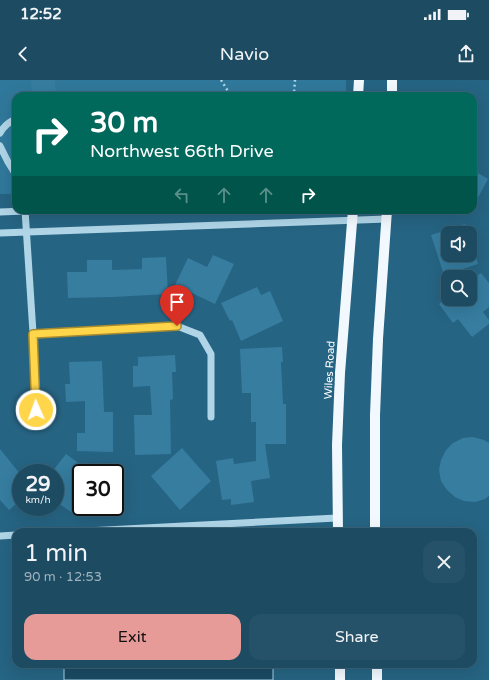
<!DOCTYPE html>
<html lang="en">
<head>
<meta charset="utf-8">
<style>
	:root { --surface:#1c4b62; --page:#255268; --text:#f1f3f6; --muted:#a0b3be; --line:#3a6377; --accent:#e69b98 }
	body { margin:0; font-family:"Varela Round",sans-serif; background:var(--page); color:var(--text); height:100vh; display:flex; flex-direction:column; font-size:15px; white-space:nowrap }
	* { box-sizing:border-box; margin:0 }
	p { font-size:13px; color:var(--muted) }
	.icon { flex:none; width:22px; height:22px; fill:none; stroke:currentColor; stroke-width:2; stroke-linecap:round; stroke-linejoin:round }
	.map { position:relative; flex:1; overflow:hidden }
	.side { position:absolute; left:12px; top:448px; width:465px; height:140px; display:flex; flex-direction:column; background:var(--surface); border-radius:12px; box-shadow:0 4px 16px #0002,0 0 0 1px var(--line) }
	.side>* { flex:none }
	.banner { position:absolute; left:12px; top:12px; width:465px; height:122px; border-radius:12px; box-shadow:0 4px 16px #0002,0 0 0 1px var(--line); background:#00695c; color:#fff; overflow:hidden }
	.fabs { position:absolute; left:441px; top:146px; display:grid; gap:8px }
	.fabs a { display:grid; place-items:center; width:36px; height:36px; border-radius:8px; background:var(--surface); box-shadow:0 4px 16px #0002,0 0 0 1px var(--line); font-size:20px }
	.speed { position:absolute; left:12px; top:384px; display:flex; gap:8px; font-size:20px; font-weight:700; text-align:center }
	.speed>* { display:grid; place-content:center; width:52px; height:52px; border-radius:50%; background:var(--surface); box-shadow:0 4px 16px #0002,0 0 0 1px var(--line); line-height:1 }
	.speed small { font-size:10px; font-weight:400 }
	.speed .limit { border:2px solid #111; border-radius:6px; background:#fff; color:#111 }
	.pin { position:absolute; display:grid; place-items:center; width:34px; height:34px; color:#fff; margin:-41px -17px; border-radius:50% 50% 50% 0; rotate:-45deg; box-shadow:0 0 4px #0007 }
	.pin .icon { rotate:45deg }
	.me { position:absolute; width:44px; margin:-22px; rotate:358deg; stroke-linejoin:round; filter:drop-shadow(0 0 3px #0008) }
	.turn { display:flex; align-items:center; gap:14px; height:84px; padding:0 12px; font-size:18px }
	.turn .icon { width:52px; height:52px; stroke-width:2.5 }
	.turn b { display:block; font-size:28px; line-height:34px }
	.lanes { display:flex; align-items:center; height:38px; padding:0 12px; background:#0003; justify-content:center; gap:20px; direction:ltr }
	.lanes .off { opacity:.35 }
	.round { display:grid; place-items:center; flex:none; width:42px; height:42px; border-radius:12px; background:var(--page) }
	.head { display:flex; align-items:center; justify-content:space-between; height:68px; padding:0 12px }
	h1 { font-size:24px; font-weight:600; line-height:30px }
	.cta { display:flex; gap:8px; margin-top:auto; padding:8px 12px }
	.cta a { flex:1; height:46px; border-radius:12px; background:var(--accent); color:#111; font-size:16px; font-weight:600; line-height:46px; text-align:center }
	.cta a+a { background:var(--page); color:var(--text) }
	.status { display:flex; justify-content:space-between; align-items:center; height:28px; padding:0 20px; background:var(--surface); direction:ltr }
	.status svg { height:11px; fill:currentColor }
	header { display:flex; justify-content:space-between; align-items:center; height:52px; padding:0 12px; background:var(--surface); font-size:18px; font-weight:600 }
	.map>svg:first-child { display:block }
	.green { fill:#30789b }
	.water { fill:#1b4a64; stroke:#a3d3e8 }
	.building { fill:#367da0 }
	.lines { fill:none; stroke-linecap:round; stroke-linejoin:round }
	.path { stroke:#afd5e7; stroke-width:2.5; stroke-dasharray:2 3; stroke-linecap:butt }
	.minor { stroke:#afd5e7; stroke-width:7 }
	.major { stroke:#f1f9fe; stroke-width:10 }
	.route-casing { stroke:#a68a30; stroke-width:10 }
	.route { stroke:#ffd54a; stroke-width:7 }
	.labels { text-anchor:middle; stroke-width:4; stroke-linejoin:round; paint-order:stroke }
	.street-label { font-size:11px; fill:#fff; stroke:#266483 }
</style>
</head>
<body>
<div class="status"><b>12:52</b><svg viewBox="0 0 49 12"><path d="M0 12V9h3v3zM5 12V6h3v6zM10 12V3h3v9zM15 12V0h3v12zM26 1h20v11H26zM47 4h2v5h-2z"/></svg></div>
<header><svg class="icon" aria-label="back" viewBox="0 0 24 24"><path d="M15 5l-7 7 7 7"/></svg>Navio<svg class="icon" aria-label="share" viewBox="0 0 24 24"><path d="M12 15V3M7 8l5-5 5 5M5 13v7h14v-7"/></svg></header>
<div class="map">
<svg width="489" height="600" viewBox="0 0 489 600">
	<rect width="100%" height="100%" fill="#266483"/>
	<!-- green -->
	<path class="green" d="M 0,0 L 346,0 L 346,16 L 16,16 L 16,114 L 0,114 Z"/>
	<!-- water -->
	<path class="water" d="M 64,584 L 273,584 L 273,600 L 64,600 Z"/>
	<!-- building -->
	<path class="building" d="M 31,0 L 55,0 L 56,16 L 32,16 Z
		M 473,90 L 488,99 L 473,127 Z
		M 465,144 L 468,153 L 448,153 L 448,175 L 470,175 L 470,160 L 478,184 L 444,195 L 431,155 Z
		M 213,175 L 234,184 L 215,224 L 175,205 L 188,178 L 207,187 Z
		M 166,177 L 168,214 L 113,217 L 68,218 L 67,192 L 87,192 L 87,180 L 112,180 L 112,190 L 142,189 L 142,178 Z
		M 481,193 L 489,203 L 489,227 L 483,232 L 489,240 L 489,244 L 472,257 L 458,239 L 453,243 L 439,224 L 448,217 L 448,219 L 470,219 L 470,201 Z
		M 257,207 L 261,215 L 270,211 L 283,241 L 241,261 L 232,240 L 230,241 L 221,223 Z
		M 282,267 L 283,282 L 281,282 L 283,324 L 286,324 L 286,364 L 265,364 L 270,398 L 251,401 L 254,422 L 231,425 L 231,419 L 222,420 L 216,381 L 233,378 L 234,384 L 256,381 L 256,342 L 251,342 L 251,313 L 242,313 L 240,269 Z
		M 175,275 L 176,292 L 172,292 L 173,319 L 170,320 L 171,374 L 135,375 L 134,335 L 152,335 L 150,306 L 133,307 L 133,286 L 138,286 L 138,277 Z
		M 102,281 L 104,332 L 113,332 L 113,372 L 77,371 L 77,353 L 85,353 L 85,321 L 66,322 L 65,304 L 70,304 L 69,282 Z
		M 473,357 L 484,360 L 489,363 L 489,416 L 485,419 L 475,422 L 464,421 L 455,417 L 447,410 L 441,401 L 439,390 L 441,380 L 446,370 L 453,363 L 463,358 Z
		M 182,368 L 211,401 L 180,430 L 151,396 Z
		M 0,369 L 21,395 L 21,420 L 9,430 L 0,420 Z
		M 66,374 L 81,385 L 81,425 L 74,434 L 55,421 L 55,388 Z"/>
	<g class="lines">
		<!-- path -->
		<path class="path" d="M 221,0 L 231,16
			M 292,16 L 294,13 L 295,0"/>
		<!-- minor -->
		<path class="minor" d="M 0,53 C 4,46 8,42 16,39
			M 0,66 L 8,82 L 16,95
			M 25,130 L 33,253 L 36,345
			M 0,132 L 51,130
			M 0,153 L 387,139
			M 33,253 L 177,246 L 200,255 L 211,274 L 211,337
			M 67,452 L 337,438
			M 0,456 L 16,455"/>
		<!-- major -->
		<path class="major" d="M 358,16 L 359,0
			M 392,16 L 392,0
			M 338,452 L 337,365 L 340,293 L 353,130
			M 375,452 L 375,335 L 378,259 L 387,130
			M 340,584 L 340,600
			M 377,584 L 377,600"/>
	</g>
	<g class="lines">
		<defs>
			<path id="route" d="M 36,330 L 33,254 L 177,246"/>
		</defs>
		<!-- route casing -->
		<use href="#route" class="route-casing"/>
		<!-- route -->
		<use href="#route" class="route"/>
	</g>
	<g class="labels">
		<!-- street labels -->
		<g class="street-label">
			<text transform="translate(329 290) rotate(-87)" y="4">Wiles Road</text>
		</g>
	</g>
</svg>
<div class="fabs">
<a><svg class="icon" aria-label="sound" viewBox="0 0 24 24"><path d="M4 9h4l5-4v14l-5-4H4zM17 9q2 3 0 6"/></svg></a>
<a><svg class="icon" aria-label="search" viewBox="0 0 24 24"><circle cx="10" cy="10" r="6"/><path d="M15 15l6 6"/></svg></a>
</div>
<div class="speed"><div>29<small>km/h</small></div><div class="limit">30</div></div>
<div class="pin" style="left:177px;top:246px;background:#d93025"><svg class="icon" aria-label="arrive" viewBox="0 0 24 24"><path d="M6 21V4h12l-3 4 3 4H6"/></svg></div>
<svg class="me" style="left:36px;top:330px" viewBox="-20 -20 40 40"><circle r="17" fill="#ffd54a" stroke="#fff" stroke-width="3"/><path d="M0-11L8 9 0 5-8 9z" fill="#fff"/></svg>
<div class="banner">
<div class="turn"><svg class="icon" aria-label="right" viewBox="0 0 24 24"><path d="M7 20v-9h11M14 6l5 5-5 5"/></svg><div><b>30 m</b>Northwest 66th Drive</div></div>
<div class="lanes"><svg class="icon off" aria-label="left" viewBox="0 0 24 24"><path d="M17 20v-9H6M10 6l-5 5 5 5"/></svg><svg class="icon off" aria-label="ahead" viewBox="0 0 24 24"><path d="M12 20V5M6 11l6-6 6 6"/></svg><svg class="icon off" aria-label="ahead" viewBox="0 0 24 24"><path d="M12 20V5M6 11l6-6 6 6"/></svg><svg class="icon" aria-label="right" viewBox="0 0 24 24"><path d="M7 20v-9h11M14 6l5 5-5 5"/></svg></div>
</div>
<section class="side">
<div class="head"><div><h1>1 min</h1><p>90 m · 12:53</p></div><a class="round"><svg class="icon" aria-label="close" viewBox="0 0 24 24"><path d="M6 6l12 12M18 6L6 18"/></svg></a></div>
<div class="cta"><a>Exit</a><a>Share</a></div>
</section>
</div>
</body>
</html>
